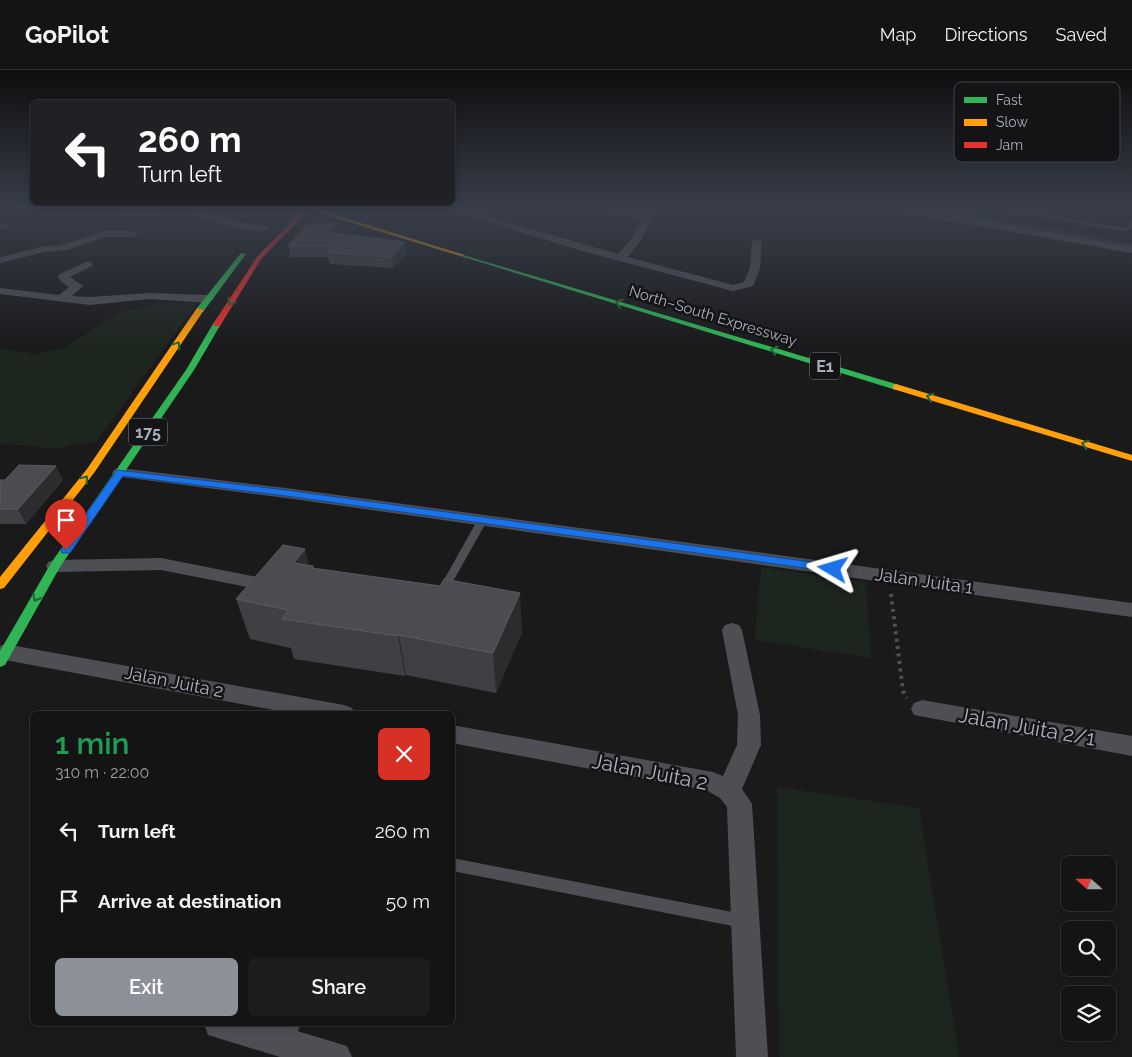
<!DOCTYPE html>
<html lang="en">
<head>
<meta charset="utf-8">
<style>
	:root { --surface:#141414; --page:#1d1d1d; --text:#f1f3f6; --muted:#9d9ea0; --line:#333334; --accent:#8c9099 }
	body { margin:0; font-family:Raleway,sans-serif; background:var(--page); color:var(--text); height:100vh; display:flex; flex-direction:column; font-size:19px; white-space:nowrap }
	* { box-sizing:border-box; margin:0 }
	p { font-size:16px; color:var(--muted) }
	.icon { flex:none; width:28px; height:28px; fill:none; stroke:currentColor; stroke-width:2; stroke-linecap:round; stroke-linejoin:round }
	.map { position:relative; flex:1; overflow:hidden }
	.drawer { position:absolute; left:30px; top:641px; width:425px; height:315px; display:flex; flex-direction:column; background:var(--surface); border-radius:8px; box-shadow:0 2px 8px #0003,0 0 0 1px var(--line) }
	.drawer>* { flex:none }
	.guide { position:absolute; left:30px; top:30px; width:425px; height:105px; border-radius:8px; box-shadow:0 2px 8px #0003,0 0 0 1px var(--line); background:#202124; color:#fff; overflow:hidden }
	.needle { width:32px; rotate:291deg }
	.tools { position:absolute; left:1061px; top:786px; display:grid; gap:10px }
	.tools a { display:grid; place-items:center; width:55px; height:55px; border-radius:8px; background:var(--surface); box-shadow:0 2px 8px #0003,0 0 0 1px var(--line); font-size:25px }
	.pin { position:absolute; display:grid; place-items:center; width:42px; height:42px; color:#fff; margin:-51px -21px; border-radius:50% 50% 50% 0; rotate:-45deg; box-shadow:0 0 5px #0007 }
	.pin .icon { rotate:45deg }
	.me { position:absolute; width:55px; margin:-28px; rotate:277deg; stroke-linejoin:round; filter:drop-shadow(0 0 4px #0008) }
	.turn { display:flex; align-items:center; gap:18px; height:105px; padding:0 25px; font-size:22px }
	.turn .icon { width:65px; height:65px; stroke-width:2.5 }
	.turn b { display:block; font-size:35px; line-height:42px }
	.round { display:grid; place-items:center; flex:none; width:52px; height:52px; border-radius:8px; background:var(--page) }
	.summary { display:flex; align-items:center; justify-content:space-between; height:85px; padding:0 25px }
	h1 { font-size:30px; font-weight:600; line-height:38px; color:#1e9e55 }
	.cta { display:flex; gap:10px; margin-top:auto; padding:10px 25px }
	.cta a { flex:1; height:58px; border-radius:8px; background:var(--accent); color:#fff; font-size:20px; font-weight:600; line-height:58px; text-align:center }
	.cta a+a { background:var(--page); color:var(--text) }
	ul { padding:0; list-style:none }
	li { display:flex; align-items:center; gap:15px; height:70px; padding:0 25px }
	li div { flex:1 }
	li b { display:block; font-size:19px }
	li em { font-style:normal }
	header { display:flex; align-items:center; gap:30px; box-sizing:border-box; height:70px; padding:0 25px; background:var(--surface); border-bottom:1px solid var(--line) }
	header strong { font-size:24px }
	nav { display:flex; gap:28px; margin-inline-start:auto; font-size:18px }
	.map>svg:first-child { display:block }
	.green { fill:#1d251f }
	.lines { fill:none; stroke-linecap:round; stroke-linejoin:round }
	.canal { fill:#2b343e; fill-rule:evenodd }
	.path-far1 { stroke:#505055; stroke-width:2; stroke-dasharray:1 2; stroke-linecap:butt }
	.path { stroke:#505055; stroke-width:4; stroke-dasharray:3 4.5; stroke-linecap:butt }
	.lane { fill:#4e4f54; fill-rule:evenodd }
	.street { fill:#4e4f54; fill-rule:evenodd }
	.fast { fill:#30b455; fill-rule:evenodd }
	.slow { fill:#ff9f0a; fill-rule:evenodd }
	.jam { fill:#e5322d; fill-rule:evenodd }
	.wall { fill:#3f4044 }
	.shaded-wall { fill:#2b2c2e }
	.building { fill:#4b4c51; stroke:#5a5b62 }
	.oneway { stroke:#226436 }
	.route { fill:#1a73e8; stroke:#114b97 }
	.labels { text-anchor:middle; stroke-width:5; stroke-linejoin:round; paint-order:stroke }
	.far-street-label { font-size:15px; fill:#aaaebc; stroke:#141417 }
	.shield { fill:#141417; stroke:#7d808a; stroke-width:1 }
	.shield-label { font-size:16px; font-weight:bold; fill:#aaaebc }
	.street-label { font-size:18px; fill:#aaaebc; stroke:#141417 }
	.near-street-label { font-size:21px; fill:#aaaebc; stroke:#141417 }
	.key { fill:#141417; stroke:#414249; stroke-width:1 }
	.key-label { font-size:14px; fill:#aaaebc }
</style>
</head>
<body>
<header>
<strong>GoPilot</strong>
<nav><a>Map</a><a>Directions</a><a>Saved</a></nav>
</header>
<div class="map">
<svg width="1132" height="987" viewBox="0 0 1132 987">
	<rect width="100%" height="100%" fill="#1a1a1b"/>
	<!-- green -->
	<path class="green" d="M 159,232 L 197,233 L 97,371 L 53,379 L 0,373 L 0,278 L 35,284 L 64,278 L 120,242 L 149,237 Z
		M 761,497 L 866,512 L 871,588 L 755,570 Z
		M 777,717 L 919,738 L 959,987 L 779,987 Z"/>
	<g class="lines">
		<!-- canal -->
		<path class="canal" d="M 921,140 L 945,140 L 1132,173 L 1132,179 L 926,143 Z"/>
		<!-- path-far1 -->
		<path class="path-far1" d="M 265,140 L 282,142
			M 252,143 L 261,140
			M 17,152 L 37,140"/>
		<!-- path -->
		<path class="path" d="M 891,524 L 903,621 L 907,628"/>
		<!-- lane -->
		<path class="lane" d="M 1002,140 L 1014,140 L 1125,158 L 1132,149 L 1132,156 L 1127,162 Z
			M 482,448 L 487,451 L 451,515 L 446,518 L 442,517 L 441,515 L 477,451 Z
			M 452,788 L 743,844 L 748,846 L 751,851 L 748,856 L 743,858 L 452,801 Z
			M 284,954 L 301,954 L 291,976 L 285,978 L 279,976 L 277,970 Z"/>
		<!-- street -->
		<path class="street" d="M 81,140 L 174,140 L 152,146 L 86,143 Z
			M 185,140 L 200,140 L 237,152 L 265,156 L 270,159 C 260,167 196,148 185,140 Z
			M 449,140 L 465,140 L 618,184 L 631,169 L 641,150 L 604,140 L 624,140 L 644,144 L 646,140 L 656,140 L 641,170 L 628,187 L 733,215 L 744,212 L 750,198 L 752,172 L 757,169 L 762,172 L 760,198 L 753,216 L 733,221 L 582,181 Z
			M 901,140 L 923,140 L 1132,177 L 1132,183 L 906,143 Z
			M 5,153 L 10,156 L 0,161 L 0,155 Z
			M 104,161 L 134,161 L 139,164 L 134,167 L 105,167 L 67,180 L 45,182 L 0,193 L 0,187 L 45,176 L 62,175 Z
			M 88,191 L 93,194 L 92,196 L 70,207 L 83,216 L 72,226 L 90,227 L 149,223 L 208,225 L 214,229 L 208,233 L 149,229 L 90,235 L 0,224 L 0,218 L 59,225 L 69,217 L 61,212 L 58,206 L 60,204 Z
			M 120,398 L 286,418 L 1132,533 L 1132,547 L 286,428 L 114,406 L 112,403 L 114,400 Z
			M 161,488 L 268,509 L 275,510 L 278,515 L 275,520 L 268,521 L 161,500 L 55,502 L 48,500 L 46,496 L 48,492 L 55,490 Z
			M 732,553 L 739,555 L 742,560 L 760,645 L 761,675 L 742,719 L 752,734 L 768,987 L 736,987 L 727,737 L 720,728 L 708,721 L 452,673 L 452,655 L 713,702 L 723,706 L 737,675 L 738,645 L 722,560 L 725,555 Z
			M 5,574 L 344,635 L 352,638 L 355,644 L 295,644 L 5,590 L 0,588 L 0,576 Z
			M 922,630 L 1132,666 L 1132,686 L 914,645 L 911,639 L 914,633 Z
			M 204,954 L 274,954 L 347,976 L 352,987 L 280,987 L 208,965 Z"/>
		<!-- fast -->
		<path class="fast" d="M 241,183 L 246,184 L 203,242 L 197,242 L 197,238 Z
			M 460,184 L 899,315 L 900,317 L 896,320 L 893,319 L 460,186 Z
			M 214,252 L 221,254 L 194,300 L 60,497 L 5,595 L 0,597 L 0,581 L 51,493 L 186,300 Z"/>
		<!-- slow -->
		<path class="slow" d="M 310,140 L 319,140 L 465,185 L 460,186 Z
			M 197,238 L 204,240 L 94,403 L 4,518 L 0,519 L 0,507 L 87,399 Z
			M 896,314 L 1132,385 L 1132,391 L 893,319 L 893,315 Z"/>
		<!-- jam -->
		<path class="jam" d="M 303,140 L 309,140 L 261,189 L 220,256 L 214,256 L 213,254 L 257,187 Z"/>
	</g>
	<!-- wall -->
	<path class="wall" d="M 339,163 L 407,184 L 393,198 L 330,194 L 328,187 L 290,187 L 288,176 Z
		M 0,410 L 63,410 L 26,454 L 0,454 Z
		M 309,496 L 313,496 L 314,498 L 522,562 L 496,623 L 406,605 L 405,606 L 294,589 L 291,578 L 250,569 L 236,529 Z"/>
	<!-- shaded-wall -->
	<path class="shaded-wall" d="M 337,154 L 339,165 L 327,162 Z
		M 405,172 L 407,184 L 393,198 L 392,187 Z
		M 56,396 L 63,410 L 26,454 L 18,439 Z
		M 305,479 L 315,518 L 294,493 Z
		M 520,523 L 522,562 L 496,623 L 493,583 Z
		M 399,565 L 406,605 L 405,606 L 398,566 Z"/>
	<!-- building -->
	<path class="building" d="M 309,153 L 337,154 L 327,162 L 405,172 L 392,187 L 328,182 L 332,176 L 288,176 Z
		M 19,395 L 56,396 L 18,439 L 0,439 L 0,410 L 5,410 Z
		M 283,475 L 305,479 L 294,493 L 313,496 L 312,498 L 440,516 L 444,509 L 520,523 L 493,583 L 399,565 L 398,566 L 282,549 L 288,540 L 236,529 Z"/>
	<!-- one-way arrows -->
	<defs><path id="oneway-chevron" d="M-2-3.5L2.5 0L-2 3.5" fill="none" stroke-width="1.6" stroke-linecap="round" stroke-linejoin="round" transform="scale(1.25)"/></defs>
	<g class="oneway">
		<use href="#oneway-chevron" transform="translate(231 232) rotate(121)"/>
		<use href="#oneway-chevron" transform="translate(619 233) rotate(-163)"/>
		<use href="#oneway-chevron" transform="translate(177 275) rotate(-56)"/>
		<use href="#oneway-chevron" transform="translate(774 280) rotate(-163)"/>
		<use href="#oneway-chevron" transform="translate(930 327) rotate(-163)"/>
		<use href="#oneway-chevron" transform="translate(1085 374) rotate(-163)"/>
		<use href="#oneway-chevron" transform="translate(85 409) rotate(-51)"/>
		<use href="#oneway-chevron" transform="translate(36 528) rotate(120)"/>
	</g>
	<!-- sky -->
	<linearGradient id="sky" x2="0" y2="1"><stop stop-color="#0e0e0f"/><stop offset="0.5" stop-color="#383e4a"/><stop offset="1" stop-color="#383e4a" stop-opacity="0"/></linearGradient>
	<rect width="1132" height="278" fill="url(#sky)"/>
	<!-- route -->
	<path class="route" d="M 117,400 L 286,420 L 833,495 L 839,499 L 833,502 L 286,426 L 123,406 L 70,483 L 62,483 L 61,480 L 62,478 Z"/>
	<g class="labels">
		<!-- far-street labels -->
		<g class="far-street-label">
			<text transform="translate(713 246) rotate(17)" y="5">North–South Expressway</text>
		</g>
		<!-- shield labels -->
		<g class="shield">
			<rect x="810" y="282.5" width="30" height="27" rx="4"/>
			<rect x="129" y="348.5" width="38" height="27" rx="4"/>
		</g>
		<g class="shield-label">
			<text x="825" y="302">E1</text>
			<text x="148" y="368">175</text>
		</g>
		<!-- street labels -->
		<g class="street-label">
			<text transform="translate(924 511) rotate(8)" y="6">Jalan Juita 1</text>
			<text transform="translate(174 612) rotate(11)" y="6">Jalan Juita 2</text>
		</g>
		<!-- near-street labels -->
		<g class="near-street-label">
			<text transform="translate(1027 657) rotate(10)" y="7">Jalan Juita 2/1</text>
			<text transform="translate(650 702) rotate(11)" y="7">Jalan Juita 2</text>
		</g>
	</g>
	<!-- legend -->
	<rect x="954" y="12" width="166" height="80" rx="8" class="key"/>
	<rect x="964" y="27" width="23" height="6" fill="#30b455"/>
	<rect x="964" y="49" width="23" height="7" fill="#ff9f0a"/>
	<rect x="964" y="72" width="23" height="6" fill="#e5322d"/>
	<g class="key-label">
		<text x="996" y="35">Fast</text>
		<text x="996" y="57">Slow</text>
		<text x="996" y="80">Jam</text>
	</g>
</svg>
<div class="tools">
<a><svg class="needle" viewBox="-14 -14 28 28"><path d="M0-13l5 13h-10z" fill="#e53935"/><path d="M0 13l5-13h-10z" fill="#9d9ea0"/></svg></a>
<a><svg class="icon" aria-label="search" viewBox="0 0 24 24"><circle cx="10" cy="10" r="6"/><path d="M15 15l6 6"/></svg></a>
<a><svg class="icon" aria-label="layers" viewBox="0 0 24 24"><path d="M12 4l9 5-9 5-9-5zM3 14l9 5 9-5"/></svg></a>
</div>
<div class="pin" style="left:66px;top:480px;background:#d93025"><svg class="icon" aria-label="arrive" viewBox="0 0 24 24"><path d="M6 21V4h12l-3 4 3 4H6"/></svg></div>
<svg class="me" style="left:833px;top:499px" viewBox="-20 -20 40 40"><path d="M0-17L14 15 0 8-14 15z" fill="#1a73e8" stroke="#fff" stroke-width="4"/></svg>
<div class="guide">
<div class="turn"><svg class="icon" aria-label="left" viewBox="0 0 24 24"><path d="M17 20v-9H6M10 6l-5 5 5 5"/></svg><div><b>260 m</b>Turn left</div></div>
</div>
<section class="drawer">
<div class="summary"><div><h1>1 min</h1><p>310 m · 22:00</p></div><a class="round" style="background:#d93025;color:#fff"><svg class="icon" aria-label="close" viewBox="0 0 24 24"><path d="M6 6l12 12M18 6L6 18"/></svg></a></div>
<ul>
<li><svg class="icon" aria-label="left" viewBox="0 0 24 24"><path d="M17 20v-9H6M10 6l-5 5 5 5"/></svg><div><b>Turn left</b></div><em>260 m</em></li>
<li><svg class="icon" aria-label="arrive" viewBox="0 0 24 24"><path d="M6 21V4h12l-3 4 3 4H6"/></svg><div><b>Arrive at destination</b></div><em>50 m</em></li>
</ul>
<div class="cta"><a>Exit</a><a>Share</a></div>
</section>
</div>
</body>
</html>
